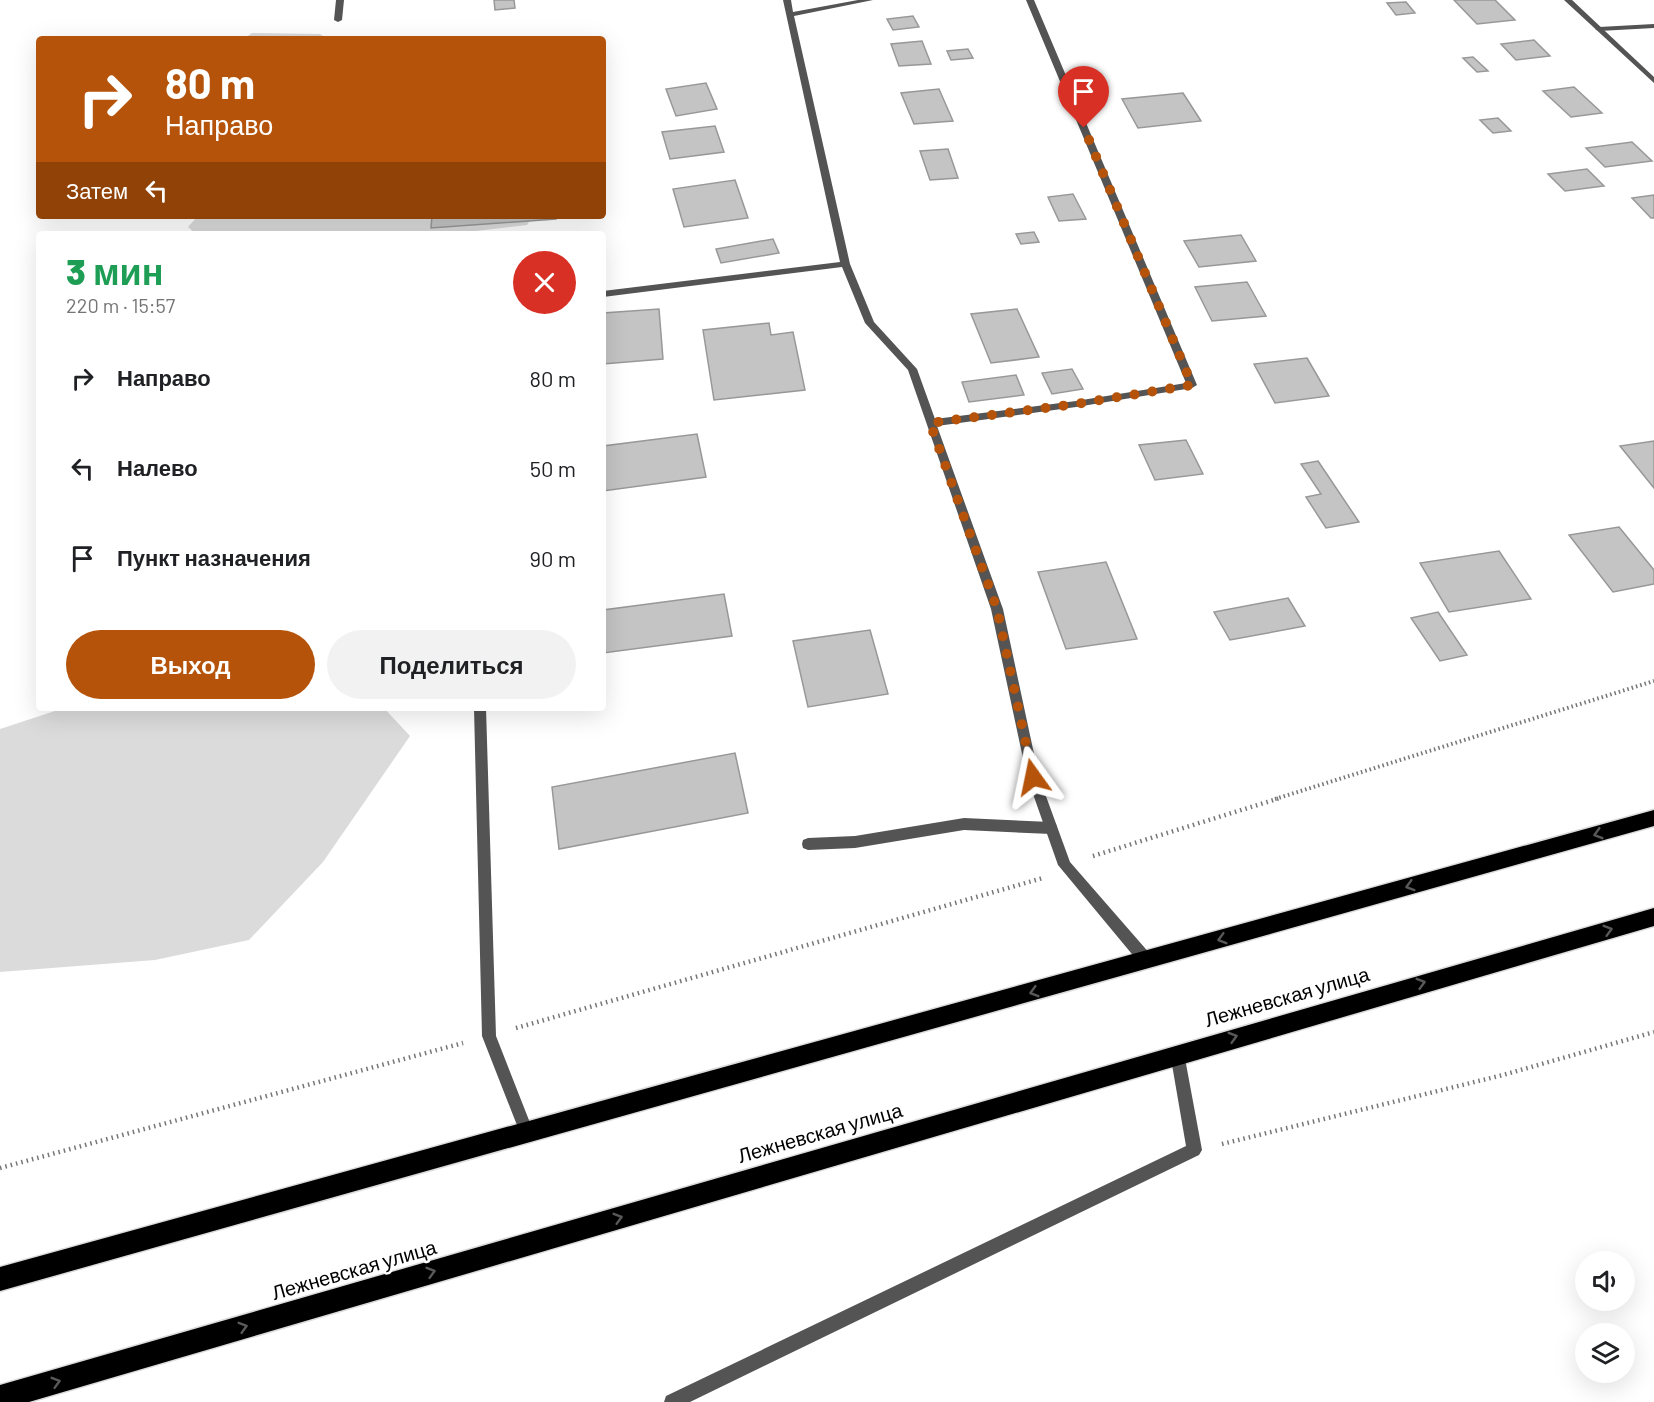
<!DOCTYPE html>
<html lang="ru">
<head>
<meta charset="utf-8">
<style>
	:root { --surface:#fff; --page:#f2f2f2; --text:#202124; --muted:#757577; --accent:#b45309 }
	body { margin:0; font-family:Barlow,sans-serif; background:var(--page); color:var(--text); height:100vh; display:flex; flex-direction:column; font-size:22px; white-space:nowrap }
	* { box-sizing:border-box; margin:0 }
	p { font-size:20px; color:var(--muted) }
	.icon { flex:none; width:33px; height:33px; fill:none; stroke:currentColor; stroke-width:2; stroke-linecap:round; stroke-linejoin:round }
	.map { position:relative; flex:1; overflow:hidden }
	.side { position:absolute; left:36px; top:231px; width:570px; height:480px; display:flex; flex-direction:column; background:var(--surface); border-radius:6px; box-shadow:0 6px 24px #0002 }
	.side>* { flex:none }
	.hud { position:absolute; left:36px; top:36px; width:570px; height:183px; border-radius:6px; box-shadow:0 6px 24px #0002; background:#b45309; color:#fff; overflow:hidden }
	.controls { position:absolute; left:1575px; top:1251px; display:grid; gap:12px }
	.controls a { display:grid; place-items:center; width:60px; height:60px; border-radius:50%; background:var(--surface); box-shadow:0 6px 24px #0002; font-size:30px }
	.pin { position:absolute; display:grid; place-items:center; width:51px; height:51px; color:#fff; margin:-62px -26px; border-radius:50% 50% 50% 0; rotate:-45deg; box-shadow:0 0 6px #0007 }
	.pin .icon { rotate:45deg }
	.me { position:absolute; width:66px; margin:-33px; rotate:348deg; stroke-linejoin:round; filter:drop-shadow(0 0 4px #0008) }
	.turn { display:flex; align-items:center; gap:21px; height:126px; padding:0 30px; font-size:27px }
	.turn .icon { width:78px; height:78px; stroke-width:2.5 }
	.turn b { display:block; font-size:42px; line-height:51px }
	.then { display:flex; align-items:center; height:57px; padding:0 30px; background:#0003; gap:12px; font-size:22px }
	.round { display:grid; place-items:center; flex:none; width:63px; height:63px; border-radius:32px; background:var(--page) }
	.head { display:flex; align-items:center; justify-content:space-between; height:102px; padding:0 30px }
	h1 { font-size:36px; font-weight:800; line-height:45px; color:#1e9e55 }
	.button { display:flex; gap:12px; margin-top:auto; padding:12px 30px }
	.button a { flex:1; height:69px; border-radius:36px; background:var(--accent); color:#fff; font-size:24px; font-weight:800; line-height:69px; text-align:center }
	.button a+a { background:var(--page); color:var(--text) }
	ul { padding:0; list-style:none }
	li { display:flex; align-items:center; gap:18px; height:90px; padding:0 30px }
	li div { flex:1 }
	li b { display:block; font-size:22px }
	li em { font-style:normal }
	.map>svg:first-child { display:block }
	.green { fill:#dbdbdb }
	.building { fill:#c4c4c4; stroke:#989898; stroke-width:1.5 }
	.lines { fill:none; stroke-linecap:round; stroke-linejoin:round }
	.highway-casing { stroke:#dbdbdb; stroke-width:3 }
	.path-far1 { stroke:#767676; stroke-width:4; stroke-dasharray:1.5 3; stroke-linecap:butt }
	.path { stroke:#767676; stroke-width:4.5; stroke-dasharray:1.5 4; stroke-linecap:butt }
	.lane { fill:#545454; fill-rule:evenodd }
	.street { fill:#545454; fill-rule:evenodd }
	.highway { fill:#000; fill-rule:evenodd }
	.oneway { stroke:#595959 }
	.route { stroke:#b45309; stroke-width:10; stroke-dasharray:0 18 }
	.labels { text-anchor:middle; stroke-width:5; stroke-linejoin:round; paint-order:stroke }
	.near-street-label { font-size:20px; fill:#000; stroke:#fff }
</style>
</head>
<body>
<div class="map">
<svg width="1654" height="1402" viewBox="0 0 1654 1402">
	<rect width="100%" height="100%" fill="#fff"/>
	<!-- green -->
	<path class="green" d="M 252,33 L 320,34 L 328,39 L 243,39 Z
		M 198,216 L 533,216 L 527,225 L 450,234 L 196,234 L 188,227 Z
		M 384,708 L 410,736 L 323,862 L 249,940 L 155,960 L 0,972 L 0,729 L 61,709 Z"/>
	<!-- building -->
	<path class="building" d="M 494,0 L 514,0 L 515,8 L 495,10 Z
		M 1454,0 L 1495,0 L 1515,20 L 1477,24 Z
		M 1406,2 L 1415,13 L 1396,15 L 1387,3 Z
		M 913,16 L 919,27 L 893,30 L 887,19 Z
		M 1534,40 L 1550,56 L 1516,60 L 1501,44 Z
		M 922,41 L 931,64 L 899,66 L 891,44 Z
		M 968,49 L 973,58 L 951,60 L 947,51 Z
		M 1473,57 L 1488,71 L 1477,72 L 1463,58 Z
		M 706,83 L 717,109 L 676,116 L 666,89 Z
		M 1574,87 L 1602,113 L 1571,117 L 1543,91 Z
		M 939,89 L 953,121 L 914,124 L 901,93 Z
		M 1183,93 L 1201,121 L 1138,128 L 1122,99 Z
		M 1498,118 L 1511,131 L 1493,133 L 1480,120 Z
		M 715,126 L 724,152 L 670,159 L 662,132 Z
		M 1632,142 L 1652,161 L 1605,167 L 1586,148 Z
		M 948,149 L 958,178 L 930,180 L 920,151 Z
		M 1587,169 L 1604,186 L 1565,191 L 1548,174 Z
		M 735,180 L 748,218 L 684,227 L 673,189 Z
		M 1073,194 L 1086,219 L 1059,221 L 1048,197 Z
		M 1654,195 L 1654,218 L 1651,218 L 1632,198 Z
		M 432,216 L 556,216 L 556,219 L 431,228 Z
		M 1034,232 L 1039,242 L 1021,244 L 1016,234 Z
		M 1241,235 L 1256,261 L 1199,267 L 1184,241 Z
		M 773,239 L 779,253 L 721,263 L 716,249 Z
		M 1247,282 L 1266,316 L 1212,321 L 1195,287 Z
		M 659,309 L 663,359 L 603,364 L 603,313 Z
		M 1017,309 L 1039,357 L 991,363 L 971,314 Z
		M 769,323 L 771,335 L 793,332 L 805,390 L 714,400 L 703,330 Z
		M 1307,358 L 1329,396 L 1275,403 L 1254,364 Z
		M 1072,369 L 1083,389 L 1052,394 L 1042,373 Z
		M 1016,375 L 1024,395 L 969,402 L 962,382 Z
		M 697,434 L 706,477 L 603,491 L 603,446 Z
		M 1186,440 L 1203,474 L 1155,480 L 1139,445 Z
		M 1654,441 L 1654,488 L 1620,446 Z
		M 1318,461 L 1359,522 L 1326,528 L 1306,497 L 1321,494 L 1301,464 Z
		M 1619,527 L 1654,570 L 1654,584 L 1613,592 L 1569,535 Z
		M 1499,551 L 1531,599 L 1449,612 L 1420,563 Z
		M 1106,562 L 1137,639 L 1066,649 L 1038,572 Z
		M 724,594 L 732,636 L 603,653 L 603,610 Z
		M 1288,598 L 1305,626 L 1230,640 L 1214,612 Z
		M 1438,612 L 1467,655 L 1440,661 L 1411,618 Z
		M 870,630 L 888,694 L 808,707 L 793,641 Z
		M 735,753 L 748,813 L 559,849 L 552,787 Z"/>
	<g class="lines">
		<defs>
			<path id="highway" d="M 1654,810 L 1654,826 L 0,1291 L 0,1267 Z
				M 1654,908 L 1654,926 L 29,1402 L 0,1402 L 0,1385 Z"/>
		</defs>
		<!-- highway casing -->
		<use href="#highway" class="highway-casing"/>
		<!-- path-far1 -->
		<path class="path-far1" d="M 1275,799 L 1654,681"/>
		<!-- path -->
		<path class="path" d="M 1093,856 L 1280,798
			M 516,1028 L 1043,878
			M 1222,1144 L 1503,1075 L 1654,1032
			M 0,1168 L 463,1043"/>
		<!-- lane -->
		<path class="lane" d="M 336,0 L 344,0 L 342,20 L 338,22 L 334,20 Z
			M 1654,24 L 1654,28 L 1599,31 L 1595,29 L 1599,27 Z
			M 964,818 L 1051,822 L 1056,824 L 1057,828 L 1056,832 L 1051,834 L 964,830 L 855,848 L 808,850 L 803,848 L 802,844 L 803,840 L 808,838 L 855,836 Z"/>
		<!-- street -->
		<path class="street" d="M 783,0 L 791,0 L 793,12 L 858,0 L 873,0 L 794,16 L 850,264 L 874,322 L 917,369 L 935,419 L 1076,401 L 1186,383 L 1026,0 L 1034,0 L 1197,385 L 1192,388 L 1076,407 L 937,426 L 1003,609 L 1039,777 L 1070,862 L 1151,955 L 1153,960 L 1151,965 L 1146,966 L 1141,965 L 1058,865 L 1027,777 L 991,609 L 908,370 L 865,323 L 842,267 L 603,297 L 603,291 L 840,262 Z
			M 1564,0 L 1572,0 L 1654,77 L 1654,83 Z
			M 474,708 L 486,708 L 496,1036 L 534,1133 L 532,1138 L 527,1140 L 522,1138 L 482,1036 Z
			M 1177,1046 L 1182,1048 L 1184,1053 L 1202,1150 L 1199,1155 L 690,1402 L 664,1402 L 666,1396 L 1186,1146 L 1170,1053 L 1172,1048 Z"/>
		<!-- highway -->
		<use href="#highway" class="highway"/>
	</g>
	<!-- one-way arrows -->
	<defs><path id="oneway-chevron" d="M-2-3.5L2.5 0L-2 3.5" fill="none" stroke-width="1.6" stroke-linecap="round" stroke-linejoin="round" transform="scale(1.5)"/></defs>
	<g class="oneway">
		<use href="#oneway-chevron" transform="translate(1598 834) rotate(164)"/>
		<use href="#oneway-chevron" transform="translate(1410 886) rotate(164)"/>
		<use href="#oneway-chevron" transform="translate(1608 930) rotate(-16)"/>
		<use href="#oneway-chevron" transform="translate(1222 939) rotate(164)"/>
		<use href="#oneway-chevron" transform="translate(1421 983) rotate(-16)"/>
		<use href="#oneway-chevron" transform="translate(1034 992) rotate(164)"/>
		<use href="#oneway-chevron" transform="translate(1233 1037) rotate(-16)"/>
		<use href="#oneway-chevron" transform="translate(618 1218) rotate(-16)"/>
		<use href="#oneway-chevron" transform="translate(431 1272) rotate(-16)"/>
		<use href="#oneway-chevron" transform="translate(243 1327) rotate(-16)"/>
		<use href="#oneway-chevron" transform="translate(56 1382) rotate(-16)"/>
	</g>
	<g class="lines">
		<!-- route -->
		<path class="route" d="M 1033,777 L 997,609 L 930,423 L 1076,404 L 1192,385 L 1084,128"/>
	</g>
	<g class="labels">
		<!-- near-street labels -->
		<g class="near-street-label">
			<text transform="translate(1287 997) rotate(-16)" y="7">Лежневская улица</text>
			<text transform="translate(820 1133) rotate(-16)" y="7">Лежневская улица</text>
			<text transform="translate(354 1270) rotate(-16)" y="7">Лежневская улица</text>
		</g>
	</g>
</svg>
<div class="controls">
<a><svg class="icon" aria-label="sound" viewBox="0 0 24 24"><path d="M4 9h4l5-4v14l-5-4H4zM17 9q2 3 0 6"/></svg></a>
<a><svg class="icon" aria-label="layers" viewBox="0 0 24 24"><path d="M12 4l9 5-9 5-9-5zM3 14l9 5 9-5"/></svg></a>
</div>
<div class="pin" style="left:1084px;top:128px;background:#d93025"><svg class="icon" aria-label="arrive" viewBox="0 0 24 24"><path d="M6 21V4h12l-3 4 3 4H6"/></svg></div>
<svg class="me" style="left:1033px;top:777px" viewBox="-20 -20 40 40"><path d="M0-17L14 15 0 8-14 15z" fill="#b45309" stroke="#fff" stroke-width="4"/></svg>
<div class="hud">
<div class="turn"><svg class="icon" aria-label="right" viewBox="0 0 24 24"><path d="M7 20v-9h11M14 6l5 5-5 5"/></svg><div><b>80 m</b>Направо</div></div>
<div class="then">Затем<svg class="icon" aria-label="left" viewBox="0 0 24 24"><path d="M17 20v-9H6M10 6l-5 5 5 5"/></svg></div>
</div>
<section class="side">
<div class="head"><div><h1>3 мин</h1><p>220 m · 15:57</p></div><a class="round" style="background:#d93025;color:#fff"><svg class="icon" aria-label="close" viewBox="0 0 24 24"><path d="M6 6l12 12M18 6L6 18"/></svg></a></div>
<ul>
<li><svg class="icon" aria-label="right" viewBox="0 0 24 24"><path d="M7 20v-9h11M14 6l5 5-5 5"/></svg><div><b>Направо</b></div><em>80 m</em></li>
<li><svg class="icon" aria-label="left" viewBox="0 0 24 24"><path d="M17 20v-9H6M10 6l-5 5 5 5"/></svg><div><b>Налево</b></div><em>50 m</em></li>
<li><svg class="icon" aria-label="arrive" viewBox="0 0 24 24"><path d="M6 21V4h12l-3 4 3 4H6"/></svg><div><b>Пункт назначения</b></div><em>90 m</em></li>
</ul>
<div class="button"><a>Выход</a><a>Поделиться</a></div>
</section>
</div>
</body>
</html>
